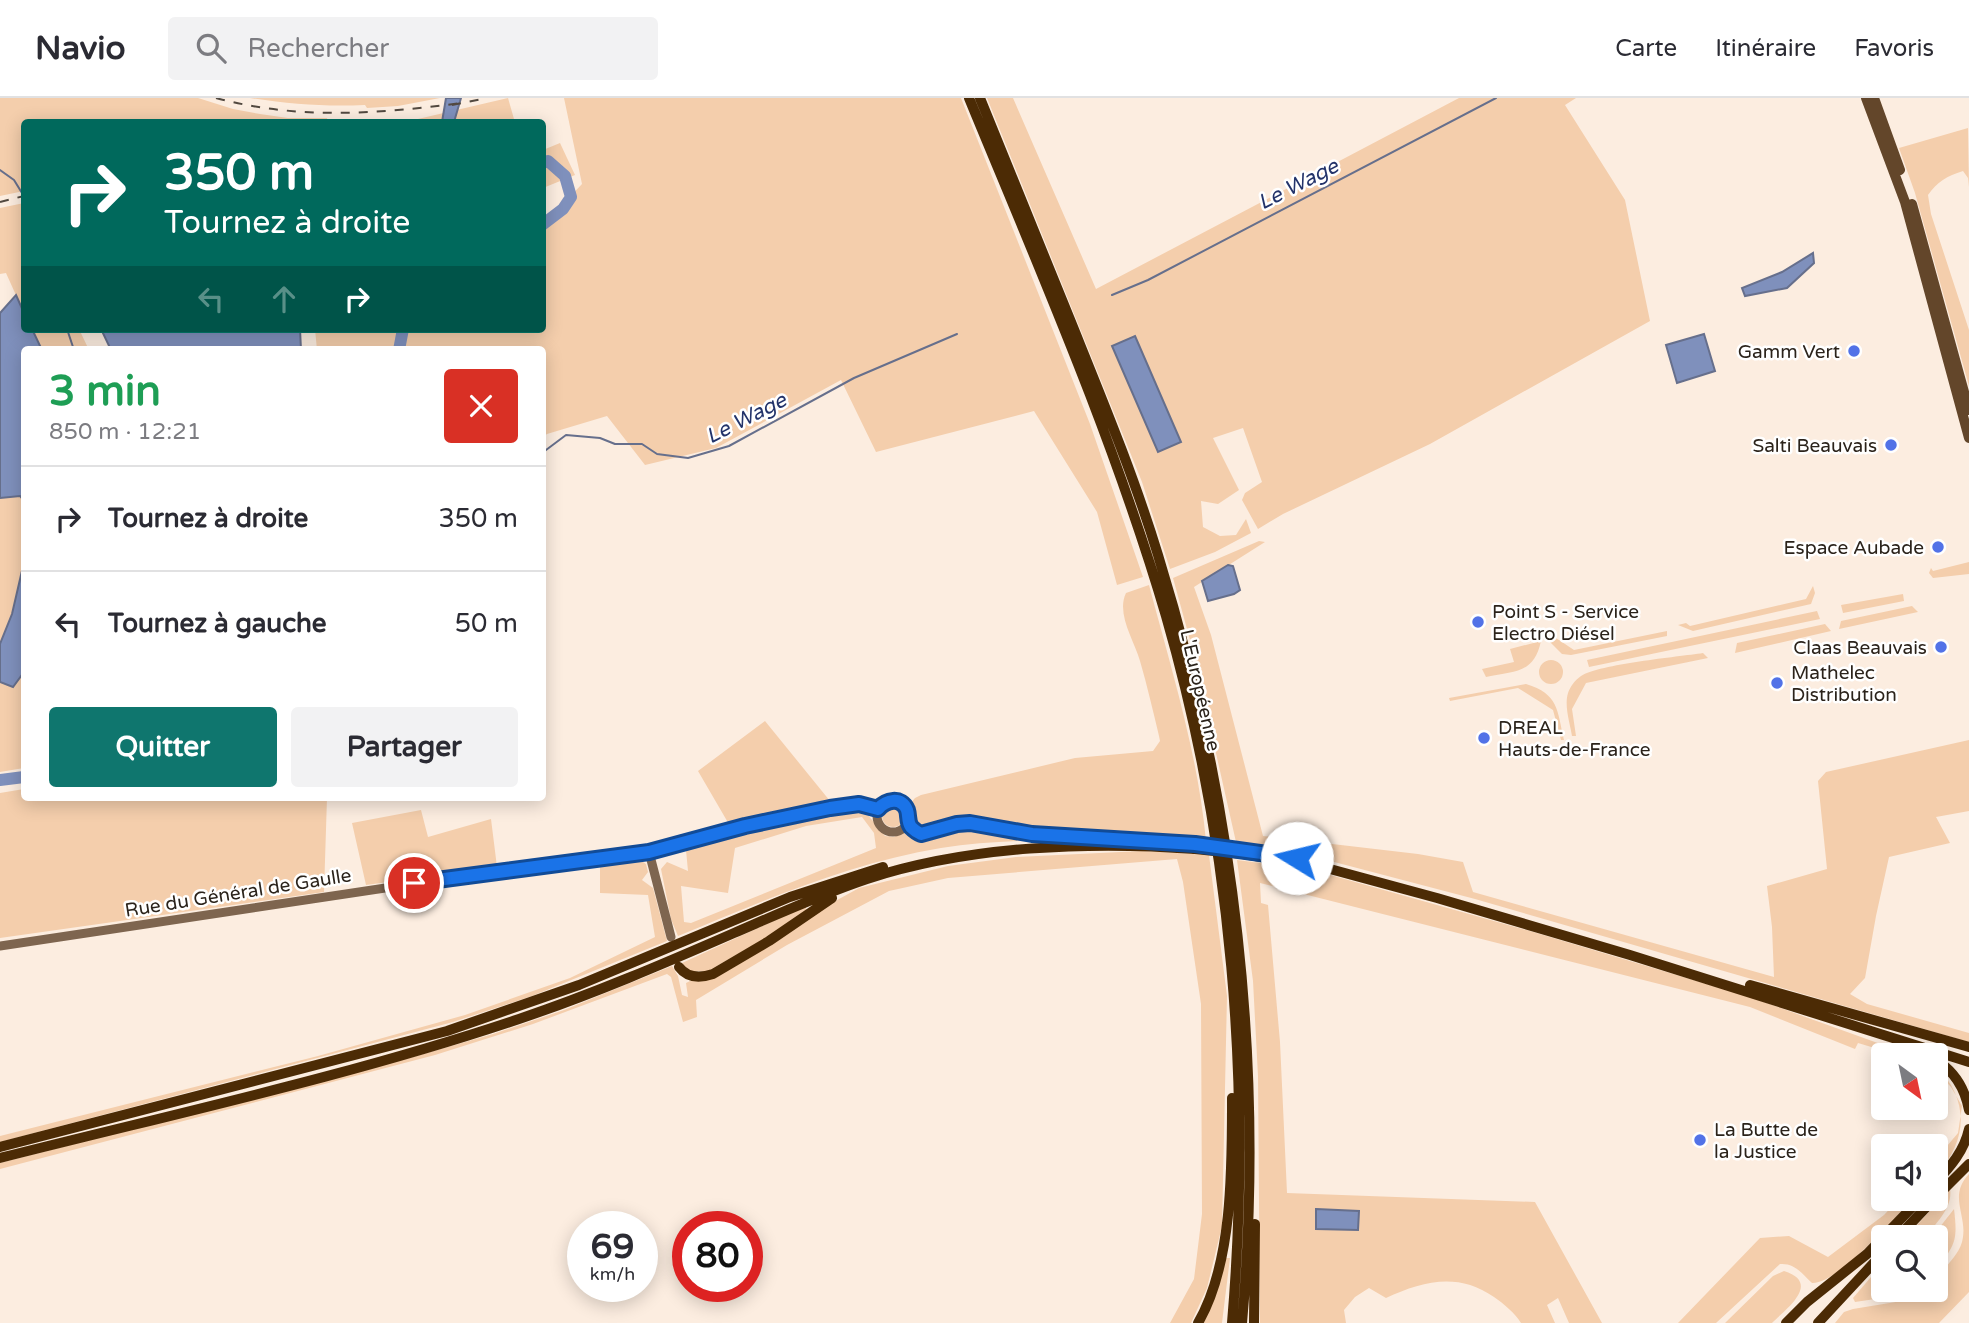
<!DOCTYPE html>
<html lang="fr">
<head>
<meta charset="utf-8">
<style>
	:root { --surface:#fff; --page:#f2f2f3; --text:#2b2b33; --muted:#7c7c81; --line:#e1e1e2; --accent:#0f766e }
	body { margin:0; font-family:"Varela Round",sans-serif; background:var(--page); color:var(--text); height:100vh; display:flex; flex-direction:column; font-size:26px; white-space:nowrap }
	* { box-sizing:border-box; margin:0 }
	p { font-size:23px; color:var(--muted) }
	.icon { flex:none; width:38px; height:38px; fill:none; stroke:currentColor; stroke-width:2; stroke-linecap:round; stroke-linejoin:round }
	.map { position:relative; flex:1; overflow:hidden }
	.panel { position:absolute; left:21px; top:248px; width:525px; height:455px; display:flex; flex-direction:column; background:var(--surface); border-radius:7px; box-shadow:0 4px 18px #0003 }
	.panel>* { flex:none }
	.guide { position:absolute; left:21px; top:21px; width:525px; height:214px; border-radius:7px; box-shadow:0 4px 18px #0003; background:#00695c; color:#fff; overflow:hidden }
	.needle { width:46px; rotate:147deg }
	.controls { position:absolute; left:1871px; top:945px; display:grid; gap:14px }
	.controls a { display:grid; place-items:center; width:77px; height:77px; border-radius:7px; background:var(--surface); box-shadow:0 4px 18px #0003; font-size:35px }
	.speed { position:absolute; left:567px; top:1113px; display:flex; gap:14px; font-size:35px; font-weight:700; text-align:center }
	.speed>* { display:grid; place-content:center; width:91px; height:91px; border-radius:50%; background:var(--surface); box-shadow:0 4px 18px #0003; line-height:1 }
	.speed small { font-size:18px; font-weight:400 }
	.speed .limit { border:10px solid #d22; background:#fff; color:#111 }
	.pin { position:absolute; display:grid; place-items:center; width:60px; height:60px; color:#fff; margin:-30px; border:4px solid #fff; border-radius:50%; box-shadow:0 2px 7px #0007 }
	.me { position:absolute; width:77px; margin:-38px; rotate:279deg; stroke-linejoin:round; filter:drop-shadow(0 0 5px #0008) }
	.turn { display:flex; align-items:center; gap:24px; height:147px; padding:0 28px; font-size:32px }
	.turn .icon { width:91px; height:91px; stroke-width:2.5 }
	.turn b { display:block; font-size:49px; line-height:60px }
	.lanes { display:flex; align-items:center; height:66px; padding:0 28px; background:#0003; justify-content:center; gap:35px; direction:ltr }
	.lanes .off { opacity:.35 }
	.round { display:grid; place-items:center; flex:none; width:74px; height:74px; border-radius:7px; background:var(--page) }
	.head { display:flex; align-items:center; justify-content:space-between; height:119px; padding:0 28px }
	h1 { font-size:42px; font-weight:700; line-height:52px; color:#1e9e55 }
	.primary-button { display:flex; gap:14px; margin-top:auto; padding:14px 28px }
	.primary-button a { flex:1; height:80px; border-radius:7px; background:var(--accent); color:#fff; font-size:28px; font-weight:700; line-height:80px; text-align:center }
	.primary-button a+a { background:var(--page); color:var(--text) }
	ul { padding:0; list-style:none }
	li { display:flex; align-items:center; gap:21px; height:105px; padding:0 28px; border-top:2px solid var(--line) }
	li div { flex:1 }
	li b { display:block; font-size:26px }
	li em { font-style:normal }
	header { display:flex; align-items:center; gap:42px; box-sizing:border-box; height:98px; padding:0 35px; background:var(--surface); border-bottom:2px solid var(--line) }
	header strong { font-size:33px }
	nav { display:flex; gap:38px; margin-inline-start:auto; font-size:24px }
	.search { width:490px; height:63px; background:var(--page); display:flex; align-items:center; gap:18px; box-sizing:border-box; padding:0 24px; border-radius:7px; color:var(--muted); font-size:26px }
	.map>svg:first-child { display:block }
	.green { fill:#f4ceac; fill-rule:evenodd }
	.water { fill:#7f90bc; stroke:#666f8c; stroke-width:2 }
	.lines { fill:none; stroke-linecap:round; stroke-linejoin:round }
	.stream { stroke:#666f8c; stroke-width:2 }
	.river { stroke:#7f90bc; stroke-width:12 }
	.secondary { stroke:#7e654f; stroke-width:9 }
	.primary { stroke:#63462a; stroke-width:10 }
	.highway { stroke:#4c2b05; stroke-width:10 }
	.rail { stroke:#524940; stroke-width:2; stroke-dasharray:9 9; stroke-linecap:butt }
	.highway-bridge { stroke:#4c2b05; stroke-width:10 }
	.route-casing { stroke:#114b97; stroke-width:18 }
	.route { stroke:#1a73e8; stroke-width:12 }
	.poi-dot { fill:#5272e7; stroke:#fff; stroke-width:2.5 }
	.labels { text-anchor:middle; stroke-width:5; stroke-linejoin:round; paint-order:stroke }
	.poi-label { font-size:19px; fill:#2b231b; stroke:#fff; text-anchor:end }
	.street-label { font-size:19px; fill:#2b231b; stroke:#fff }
	.water-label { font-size:21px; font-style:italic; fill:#23336a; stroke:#fff }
</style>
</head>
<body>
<header>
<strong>Navio</strong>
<div class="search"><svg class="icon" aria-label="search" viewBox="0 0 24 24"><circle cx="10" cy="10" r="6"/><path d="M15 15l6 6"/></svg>Rechercher</div>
<nav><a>Carte</a><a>Itinéraire</a><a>Favoris</a></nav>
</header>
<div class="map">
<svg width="1969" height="1225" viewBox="0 0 1969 1225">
	<rect width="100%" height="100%" fill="#fcede0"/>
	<!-- green -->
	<path class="green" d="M 0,0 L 198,0 L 233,11 L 260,16 L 288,20 L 327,20 L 328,24 L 24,24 L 24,93 L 0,98 Z
		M 250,0 L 440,0 L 398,8 L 367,10 L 365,7 C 326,9 289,6 250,0 Z
		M 508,0 L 514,21 L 501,24 L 405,24 Z
		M 564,0 L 961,0 L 1090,326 L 1143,479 L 1117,487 L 1097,414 L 1034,313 L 876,354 L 841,282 L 716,350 L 645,367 L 607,318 L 547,336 L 543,339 L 542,252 L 317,252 L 315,231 L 542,231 L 543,127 L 582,86 Z
		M 987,0 L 1013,0 L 1096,191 L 1459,0 L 1576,0 L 1565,7 L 1625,102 L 1650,223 L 1430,346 L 1283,416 L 1258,431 L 1242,402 L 1245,395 L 1262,384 L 1243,330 L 1213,340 L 1239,392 L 1218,406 L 1201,403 L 1203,429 L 1220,438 L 1236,437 L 1246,421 L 1251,435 L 1215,454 L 1170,471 L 1142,384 ZM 1135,238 L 1181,344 L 1158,354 L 1112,248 Z
		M 1968,30 L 1969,89 L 1968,80 L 1963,73 C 1947,78 1937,84 1928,97 L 1931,116 L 1969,232 L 1969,288 L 1915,95 L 1899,50 Z
		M 560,45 L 575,77 L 543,90 L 543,52 Z
		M 24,105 L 24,215 L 6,175 L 0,176 L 0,110 Z
		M 32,231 L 79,231 L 89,252 L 42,252 Z
		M 20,398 L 24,403 L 24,464 L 12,516 L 0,545 L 0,400 Z
		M 1259,443 L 1265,444 L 1194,489 L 1211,537 L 1263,738 L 1418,756 L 1463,764 L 1473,794 L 1774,879 L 1772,829 L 1767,788 L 1827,771 L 1818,683 L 1826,674 L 1969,642 L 1969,713 L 1936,719 L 1950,745 L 1889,759 L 1876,818 L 1865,880 L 1850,896 L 1867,906 L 1969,935 L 1969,944 L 1475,801 L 1281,750 L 1236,744 L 1193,553 L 1173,480 Z
		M 1969,464 L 1969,476 L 1933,480 L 1929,475 L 1931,470 L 1933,473 Z
		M 1149,487 C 1171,570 1198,656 1206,743 L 1058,734 L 990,725 L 927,731 L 920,731 L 913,722 L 910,706 L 915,700 L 921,697 L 1075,660 L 1153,653 L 1160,643 L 1159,638 C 1153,613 1147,587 1140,563 C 1134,542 1116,516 1126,495 Z
		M 1813,488 L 1815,495 L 1811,506 L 1693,533 L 1678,527 L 1686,525 L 1690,528 L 1806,501 Z
		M 1903,496 L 1904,503 L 1843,515 L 1841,507 Z
		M 1912,508 L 1918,514 L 1839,531 L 1841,523 Z
		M 1817,513 L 1820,521 L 1589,569 L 1587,562 Z
		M 1825,526 L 1831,533 L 1735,555 L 1737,545 Z
		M 1667,533 L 1667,538 L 1571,557 L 1562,556 L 1549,543 L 1556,540 L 1574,552 Z
		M 1541,543 C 1534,576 1515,573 1486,579 L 1482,571 L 1514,564 L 1510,551 Z
		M 1703,555 L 1708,560 L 1586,585 L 1572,611 L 1576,638 L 1572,638 C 1570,625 1564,608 1568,595 C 1570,589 1575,582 1581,578 C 1600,566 1677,559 1703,555 Z
		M1539 574a12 12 0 1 1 24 0a12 12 0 1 1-24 0Z
		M 24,574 L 24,670 L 0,674 L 0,584 L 13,589 Z
		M 1526,586 C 1559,596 1557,612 1564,642 L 1561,642 L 1553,612 L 1518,590 L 1450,603 L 1449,600 Z
		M 765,623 L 830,703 L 780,713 L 730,728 L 698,673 Z
		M 24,691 L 24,700 L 327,700 L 324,794 L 0,840 L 0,695 Z
		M882 718a11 11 0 1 1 22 0a11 11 0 1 1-22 0Z
		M 421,712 L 428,739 L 491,721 L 497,769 L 366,787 L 352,725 Z
		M 864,712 L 885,738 L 894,739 L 908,730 L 914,736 L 966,728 L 1048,742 C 1012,743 977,744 941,750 C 849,765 763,803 678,838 L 671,821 L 661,771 L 667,764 L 688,773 L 686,752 L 768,730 ZM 862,719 L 874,735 L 876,750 L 691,825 L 684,824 L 681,788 L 728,795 L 735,750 L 806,728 Z
		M 1142,753 L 1209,757 L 1227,898 L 1222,1128 L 1207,1190 L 1191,1225 L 1170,1225 L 1194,1181 L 1202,1116 L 1201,906 L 1183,784 L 1177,761 L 948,780 L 889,793 L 787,847 L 696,902 L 697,919 L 683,924 L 671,879 L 667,876 L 533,926 L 435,957 L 0,1071 L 0,1065 L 413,959 L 493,936 L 564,912 L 672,868 L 678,878 L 682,897 L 688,899 L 686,885 L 692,882 L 859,790 L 948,768 L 1016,759 Z
		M 640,762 L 646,766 L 648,774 L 642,782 L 653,790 L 667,843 L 532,898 L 453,924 L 0,1044 L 0,1038 L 318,958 L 465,917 L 570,880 L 655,839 L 648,797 L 600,795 L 600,767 Z
		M 1237,762 L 1309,771 L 1530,833 L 1750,899 L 1911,957 L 1898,957 L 1858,945 L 1855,951 L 1750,909 L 1260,785 L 1261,805 L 1268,807 L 1280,944 L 1287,1095 L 1535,1104 L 1602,1225 L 1569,1225 L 1558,1200 L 1547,1207 L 1555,1225 L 1521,1225 C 1515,1215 1504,1206 1494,1199 C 1458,1174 1423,1183 1386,1200 L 1369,1190 L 1355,1199 L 1344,1212 L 1346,1225 L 1260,1225 L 1258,978 L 1253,883 Z
		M 806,808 L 806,812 L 780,832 L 708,873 L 687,873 L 682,865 Z
		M 1936,968 C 1969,1001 1969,1042 1936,1077 L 1936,1061 L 1958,1035 L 1962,1008 L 1951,989 L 1936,973 Z
		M 1969,1076 L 1969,1194 L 1939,1225 L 1835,1225 L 1844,1214 L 1853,1211 L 1920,1200 L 1929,1192 L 1936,1192 C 1936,1173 1957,1162 1962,1144 C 1969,1118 1947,1099 1969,1076 Z
		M 1950,1091 C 1953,1110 1936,1125 1925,1139 L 1906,1139 Z
		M 1899,1101 L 1913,1101 C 1894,1120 1838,1186 1812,1185 C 1801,1175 1795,1165 1780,1166 L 1716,1225 L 1678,1225 L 1760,1140 L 1789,1138 L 1828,1159 L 1884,1117 Z
		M 1954,1111 C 1958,1144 1955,1146 1936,1173 L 1936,1139 L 1932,1139 Z
		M 1225,1160 L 1230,1160 L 1222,1225 L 1200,1225 Z
		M 1883,1165 L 1883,1192 L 1887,1192 L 1875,1201 L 1855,1204 L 1853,1200 Z
		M 1784,1173 C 1822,1185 1786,1211 1772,1225 L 1725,1225 L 1773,1178 Z"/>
	<!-- water -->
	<path class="water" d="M 446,0 L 461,0 L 454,24 L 442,24 Z
		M 1813,155 L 1814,165 L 1787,190 L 1745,198 L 1742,190 L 1782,174 Z
		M 16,197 L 24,215 L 24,231 L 32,231 L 42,252 L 24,252 L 24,403 L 20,398 L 0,400 L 0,215 Z
		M 101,231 L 300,231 L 301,252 L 111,252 Z
		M 1704,236 L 1715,273 L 1677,285 L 1666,247 Z
		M 1135,238 L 1181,344 L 1158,354 L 1112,248 Z
		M 24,464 L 24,574 L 13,589 L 0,584 L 0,546 L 12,516 Z
		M 1228,467 L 1233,468 L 1240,492 L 1234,496 L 1208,503 L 1202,483 Z
		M 1316,1111 L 1359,1113 L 1358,1132 L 1316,1131 Z"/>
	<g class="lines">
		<!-- stream -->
		<path class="stream" d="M 0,72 L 14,82 L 22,95
			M 24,106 L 24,107
			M 1112,197 L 1148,182 L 1496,0
			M 67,231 L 74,252
			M 542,355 L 566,337 L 600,340 L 615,346 L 642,346 L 657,356 L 688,360 L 729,348 L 854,280 L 957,236"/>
		<!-- river -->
		<path class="river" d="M 542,65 L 548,63 L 565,78 L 571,99 L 563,111 L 542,127
			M 399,252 L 403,231
			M 0,682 L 24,679"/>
		<!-- secondary -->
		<path class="secondary" d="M877 718a16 16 0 1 1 32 0a16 16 0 1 1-32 0Z
			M 649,754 L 671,839
			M 0,848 L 505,772 L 645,754 L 755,725 L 830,710 L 859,706 L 879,711"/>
		<!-- primary -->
		<path class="primary" d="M 1866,0 L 1905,104 L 1969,340
			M 1874,0 L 1900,72
			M 1912,106 L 1969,312"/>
		<!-- highway -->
		<path class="highway" d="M 969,0 C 1039,170 1114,341 1166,518 C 1232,746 1252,989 1232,1225
			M 980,0 C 1011,75 1041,150 1071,224 C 1102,301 1134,378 1158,457 C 1235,706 1265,966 1242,1225
			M 908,722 L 914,732 L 921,736 L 951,727 L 970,725 L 1039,737 L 1115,742
			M 1243,756 L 1330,771 L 1437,800 L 1630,857 L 1969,964
			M 679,869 C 688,881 701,880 713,876 L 769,843 L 832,800
			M 1750,887 L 1969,949
			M 1936,962 C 1954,973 1965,991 1969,1012
			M 0,1049 L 447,933 L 579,887 L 790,799 L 883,769
			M 0,1060 C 173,1016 350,978 519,921 C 593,896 663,866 734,835 C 778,816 822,796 867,781 C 968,748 1090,743 1195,751
			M 1936,1084 C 1951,1068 1964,1053 1969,1031
			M 1936,1099 L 1969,1066
			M 1898,1139 L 1934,1101
			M 1198,1225 C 1233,1165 1232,1069 1232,1000
			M 1254,1225 L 1255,1126
			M 1786,1225 L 1807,1204 L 1867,1156 L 1920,1101
			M 1818,1225 L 1883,1155"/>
		<!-- rail -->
		<path class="rail" d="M 216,0 C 298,22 378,16 461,5
			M 452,7 L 487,0
			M 0,104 L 24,98"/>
		<!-- highway-bridge -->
		<path class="highway-bridge" d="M 1195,751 L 1243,756"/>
	</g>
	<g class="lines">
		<defs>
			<path id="route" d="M 414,785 L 649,754 L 745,728 L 830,710 L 859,706 L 878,711 C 886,702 901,698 907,712 C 909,718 907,723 911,729 C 915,733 916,734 921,736 L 957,726 L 970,725 L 1032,736 L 1195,746 L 1297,760"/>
		</defs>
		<!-- route casing -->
		<use href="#route" class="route-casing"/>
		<!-- route -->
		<use href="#route" class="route"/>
	</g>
	<!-- markers -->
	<g class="poi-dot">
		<circle cx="1854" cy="253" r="7"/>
		<circle cx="1891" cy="347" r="7"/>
		<circle cx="1938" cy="449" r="7"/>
		<circle cx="1478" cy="524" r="7"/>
		<circle cx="1941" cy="549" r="7"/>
		<circle cx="1777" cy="585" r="7"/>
		<circle cx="1484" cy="640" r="7"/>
		<circle cx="1700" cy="1042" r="7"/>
	</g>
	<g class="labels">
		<!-- poi labels -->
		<g class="poi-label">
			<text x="1840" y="260">Gamm Vert</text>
			<text x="1877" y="354">Salti Beauvais</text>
			<text x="1924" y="456">Espace Aubade</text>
			<text x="1492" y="520" text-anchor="start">Point S - Service<tspan x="1492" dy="22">Electro Diésel</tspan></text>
			<text x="1927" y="556">Claas Beauvais</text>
			<text x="1791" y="581" text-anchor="start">Mathelec<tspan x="1791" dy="22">Distribution</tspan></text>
			<text x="1498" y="636" text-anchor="start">DREAL<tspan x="1498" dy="22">Hauts-de-France</tspan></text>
			<text x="1714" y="1038" text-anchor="start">La Butte de<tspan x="1714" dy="22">la Justice</tspan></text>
		</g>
		<!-- street labels -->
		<g class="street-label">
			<text transform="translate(1201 592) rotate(77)" y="7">L'Européenne</text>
			<text transform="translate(238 794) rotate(-9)" y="7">Rue du Général de Gaulle</text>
		</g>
		<!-- water labels -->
		<g class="water-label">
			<text transform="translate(1298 86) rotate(-27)" y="7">Le Wage</text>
			<text transform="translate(746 320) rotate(-27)" y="7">Le Wage</text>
		</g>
	</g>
</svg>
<div class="controls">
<a><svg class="needle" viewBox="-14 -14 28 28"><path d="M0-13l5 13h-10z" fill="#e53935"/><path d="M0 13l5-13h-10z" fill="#7c7c81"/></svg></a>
<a><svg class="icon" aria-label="sound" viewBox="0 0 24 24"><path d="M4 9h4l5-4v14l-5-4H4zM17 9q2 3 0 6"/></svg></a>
<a><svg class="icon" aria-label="search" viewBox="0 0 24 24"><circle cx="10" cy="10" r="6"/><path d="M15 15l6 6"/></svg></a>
</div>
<div class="speed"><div>69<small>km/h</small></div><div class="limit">80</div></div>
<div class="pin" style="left:414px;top:785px;background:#d93025"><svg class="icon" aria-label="arrive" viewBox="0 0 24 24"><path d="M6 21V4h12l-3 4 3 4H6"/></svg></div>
<svg class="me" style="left:1297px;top:760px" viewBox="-20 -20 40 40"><circle r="19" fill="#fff"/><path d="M0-13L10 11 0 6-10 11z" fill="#1a73e8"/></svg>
<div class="guide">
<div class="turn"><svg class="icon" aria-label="right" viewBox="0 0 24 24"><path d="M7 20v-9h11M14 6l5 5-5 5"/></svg><div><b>350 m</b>Tournez à droite</div></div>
<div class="lanes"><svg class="icon off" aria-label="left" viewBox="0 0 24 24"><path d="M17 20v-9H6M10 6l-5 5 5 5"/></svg><svg class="icon off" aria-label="ahead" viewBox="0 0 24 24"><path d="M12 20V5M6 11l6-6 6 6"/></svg><svg class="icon" aria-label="right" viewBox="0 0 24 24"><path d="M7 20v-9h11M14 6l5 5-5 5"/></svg></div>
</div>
<section class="panel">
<div class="head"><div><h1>3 min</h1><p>850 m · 12:21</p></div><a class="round" style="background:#d93025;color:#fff"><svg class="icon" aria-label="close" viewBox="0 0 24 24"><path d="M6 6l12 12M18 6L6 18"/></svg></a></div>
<ul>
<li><svg class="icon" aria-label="right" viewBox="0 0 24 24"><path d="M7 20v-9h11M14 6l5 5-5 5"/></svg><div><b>Tournez à droite</b></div><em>350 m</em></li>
<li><svg class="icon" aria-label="left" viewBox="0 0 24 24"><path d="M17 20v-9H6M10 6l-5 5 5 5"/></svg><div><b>Tournez à gauche</b></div><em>50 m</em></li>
</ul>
<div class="primary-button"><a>Quitter</a><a>Partager</a></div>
</section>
</div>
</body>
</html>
